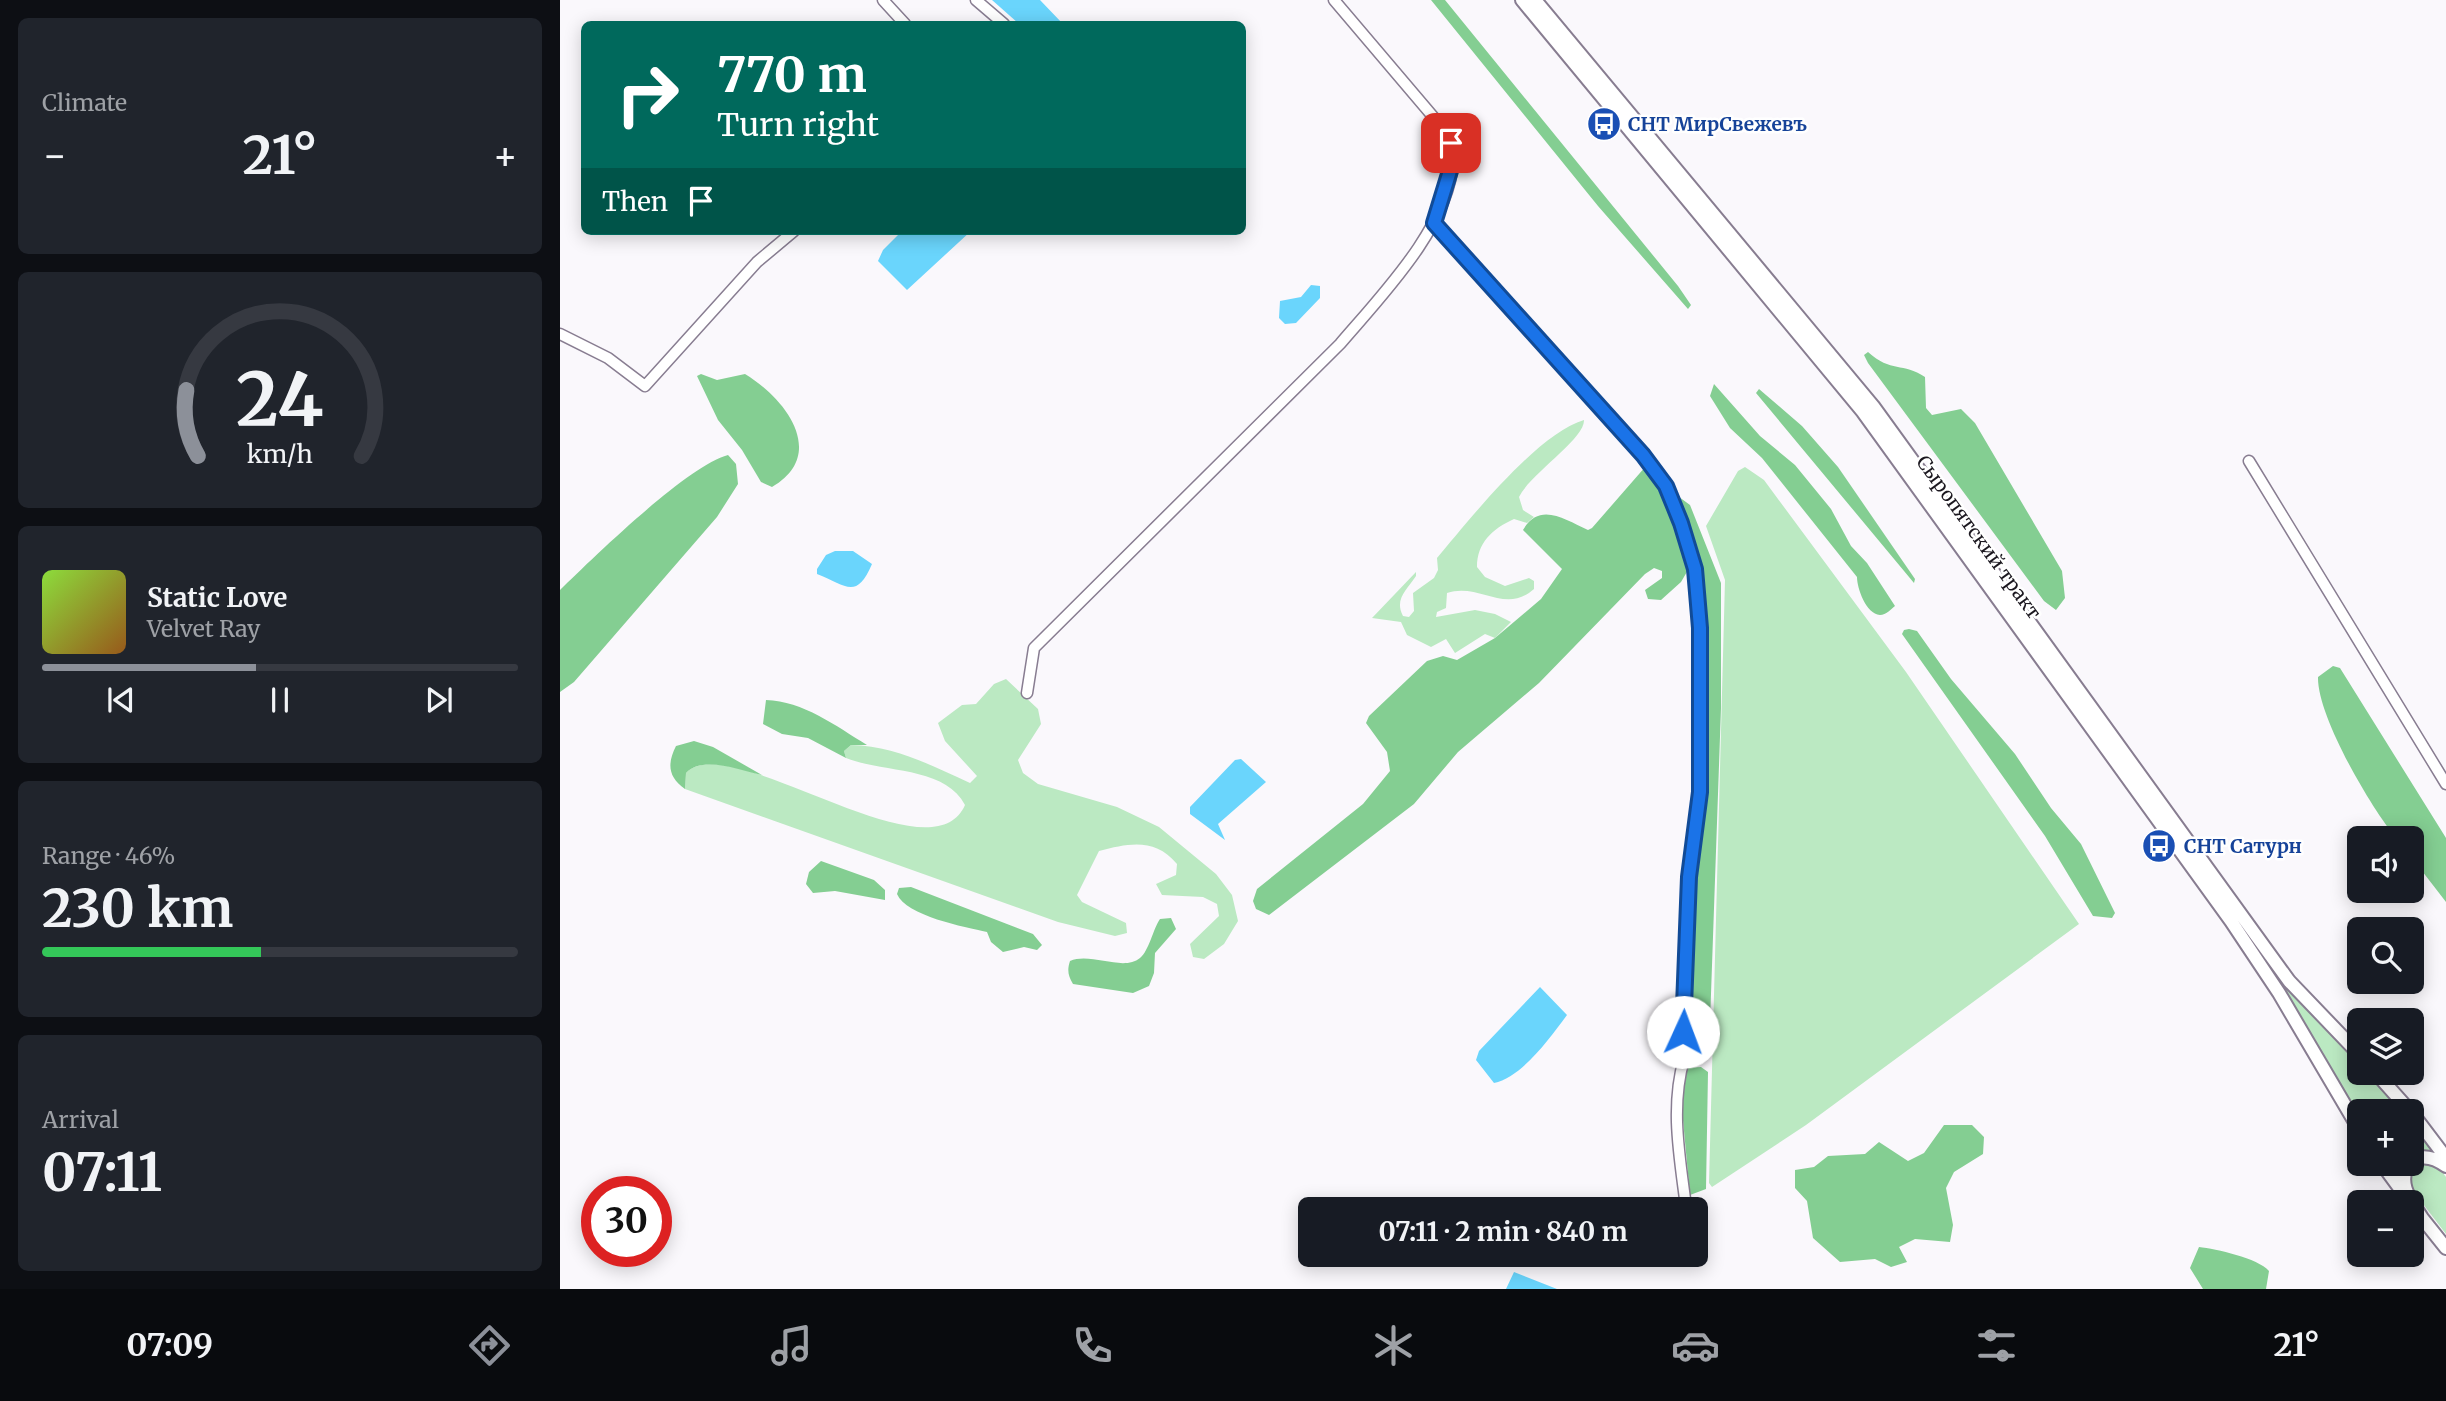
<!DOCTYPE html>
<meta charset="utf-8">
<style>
body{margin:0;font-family:Merriweather,serif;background:#20242c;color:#f1f3f6;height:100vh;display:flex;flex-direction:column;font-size:26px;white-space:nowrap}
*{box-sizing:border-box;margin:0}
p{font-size:23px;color:#9ea1a6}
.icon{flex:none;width:38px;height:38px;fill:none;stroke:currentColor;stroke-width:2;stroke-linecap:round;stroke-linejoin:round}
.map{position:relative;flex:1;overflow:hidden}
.drawer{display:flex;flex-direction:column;gap:18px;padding:18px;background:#0d0f14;width:560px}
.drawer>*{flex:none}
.hud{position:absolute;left:21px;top:21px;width:665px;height:214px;border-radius:10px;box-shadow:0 4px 18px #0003;background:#00695c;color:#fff;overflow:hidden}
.controls{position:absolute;left:1787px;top:826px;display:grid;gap:14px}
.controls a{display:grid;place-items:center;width:77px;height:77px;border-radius:10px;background:#171b24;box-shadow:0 4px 18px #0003;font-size:35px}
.speed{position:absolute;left:21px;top:1176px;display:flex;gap:14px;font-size:35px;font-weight:700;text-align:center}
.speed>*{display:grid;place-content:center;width:91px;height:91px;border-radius:50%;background:#171b24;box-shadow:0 4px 18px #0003;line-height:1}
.speed .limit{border:10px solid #d22;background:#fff;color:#111}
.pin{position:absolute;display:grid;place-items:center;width:60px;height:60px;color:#fff;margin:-30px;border-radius:14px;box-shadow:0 4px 10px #0006}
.me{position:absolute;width:77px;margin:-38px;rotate:2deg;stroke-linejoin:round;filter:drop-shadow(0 0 5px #0008)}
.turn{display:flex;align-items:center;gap:24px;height:147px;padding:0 21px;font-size:32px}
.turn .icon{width:91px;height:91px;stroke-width:2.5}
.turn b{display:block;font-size:49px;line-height:60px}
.then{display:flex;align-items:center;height:66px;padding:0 21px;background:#0003;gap:14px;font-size:26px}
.big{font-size:52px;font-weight:700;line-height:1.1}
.drawer .card{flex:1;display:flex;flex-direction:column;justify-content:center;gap:10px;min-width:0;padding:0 24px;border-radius:10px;background:#20242c}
.drawer .dial{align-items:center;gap:0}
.dial svg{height:182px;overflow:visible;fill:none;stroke:#363941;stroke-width:7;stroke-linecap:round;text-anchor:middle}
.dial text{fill:#f1f3f6;stroke:none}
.song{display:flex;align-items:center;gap:21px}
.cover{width:84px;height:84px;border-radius:10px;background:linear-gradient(135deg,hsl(90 70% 55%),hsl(30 70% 35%))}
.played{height:7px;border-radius:4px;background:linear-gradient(90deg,#8c9099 45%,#363941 45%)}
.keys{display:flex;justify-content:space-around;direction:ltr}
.heat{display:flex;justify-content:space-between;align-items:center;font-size:38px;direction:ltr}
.charge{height:10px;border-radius:5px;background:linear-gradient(90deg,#34c759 46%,#363941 0)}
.trip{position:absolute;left:738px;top:1197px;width:410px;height:70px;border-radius:10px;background:#171b24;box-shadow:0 4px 18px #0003;font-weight:700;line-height:70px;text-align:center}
.tabs{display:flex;height:112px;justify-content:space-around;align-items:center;background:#090b0e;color:#9ea1a6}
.tabs .icon{width:49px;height:49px}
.tabs .on{color:#8c9099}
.tabs b{font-size:32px;color:#f1f3f6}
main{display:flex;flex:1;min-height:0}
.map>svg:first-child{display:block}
.green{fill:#bbe9c2}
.forest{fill:#84ce92}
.water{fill:#6ad5fc}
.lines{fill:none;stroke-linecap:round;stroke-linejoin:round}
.minor-casing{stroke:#887d91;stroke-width:13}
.major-casing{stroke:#887d91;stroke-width:16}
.minor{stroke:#fff;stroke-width:10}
.major{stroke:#fff;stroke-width:12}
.route-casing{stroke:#114b97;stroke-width:18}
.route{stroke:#1a73e8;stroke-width:12}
.labels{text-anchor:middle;stroke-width:5;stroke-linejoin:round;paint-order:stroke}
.transit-label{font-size:19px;font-weight:bold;fill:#164399;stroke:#fff;text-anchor:start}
.street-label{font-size:19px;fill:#1b171f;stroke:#fff}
</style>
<main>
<section class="drawer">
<div class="card"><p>Climate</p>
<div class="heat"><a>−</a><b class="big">21°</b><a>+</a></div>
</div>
<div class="card dial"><svg viewBox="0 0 100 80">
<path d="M14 69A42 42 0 1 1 86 69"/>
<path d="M14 69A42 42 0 0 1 9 40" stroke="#8c9099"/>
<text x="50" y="56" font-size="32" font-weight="700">24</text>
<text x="50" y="72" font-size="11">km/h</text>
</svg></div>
<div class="card">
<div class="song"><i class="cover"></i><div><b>Static Love</b><p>Velvet Ray</p></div></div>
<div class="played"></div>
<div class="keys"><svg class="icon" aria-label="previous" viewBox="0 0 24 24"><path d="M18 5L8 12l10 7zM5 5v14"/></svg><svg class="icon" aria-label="pause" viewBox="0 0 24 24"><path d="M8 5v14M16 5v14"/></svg><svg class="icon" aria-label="next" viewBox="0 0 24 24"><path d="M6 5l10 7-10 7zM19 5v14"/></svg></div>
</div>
<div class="card"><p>Range · 46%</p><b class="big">230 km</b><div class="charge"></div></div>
<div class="card"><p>Arrival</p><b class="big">07:11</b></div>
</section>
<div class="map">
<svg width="1886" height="1289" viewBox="0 0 1886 1289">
<rect width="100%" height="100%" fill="#faf8fc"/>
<path class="green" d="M 1024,420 C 1025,439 970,474 959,497 L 963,510 L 974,517 L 967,523 L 954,519 C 932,529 917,543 917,567 L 925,577 L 945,586 L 969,578 L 974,581 L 974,589 C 945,615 919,582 887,593 L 886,608 L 877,612 L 876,617 L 915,610 L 935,614 L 951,622 L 935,638 L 925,634 L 895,653 L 886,639 L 871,647 L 847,635 L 841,622 L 812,618 L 856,572 L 856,576 C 847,590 834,599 843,616 L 849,617 L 854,611 L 853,593 L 874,578 L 878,570 L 877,558 C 909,520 978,433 1024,420 Z
M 1185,467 L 1204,480 L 1346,672 L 1519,924 L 1246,1125 L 1152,1187 L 1149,1183 L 1165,580 L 1146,526 L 1178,471 Z
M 446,679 L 478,709 L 481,724 L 458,760 L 463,773 L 478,784 L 557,807 L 599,827 L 656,874 L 672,895 L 678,921 L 664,944 L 644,959 L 633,957 L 630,944 L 659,916 L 657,904 L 643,897 L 602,895 L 596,884 L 616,875 L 617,864 C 595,838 570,843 539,851 L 517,895 L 522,902 L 566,923 L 567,933 L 555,936 L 498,922 L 125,789 L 126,773 C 169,727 371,883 405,805 C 385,766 323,773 286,758 L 284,751 L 291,745 C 334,746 371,765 410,783 L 417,776 L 385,741 L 378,723 L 402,705 L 416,704 L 434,684 Z
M 1695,942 L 1727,985 L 1799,1062 L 1799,1073 L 1808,1073 L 1841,1111 L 1799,1111 L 1799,1119 Z
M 1852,1123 L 1874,1154 L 1852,1155 Z
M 1856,1161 L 1877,1165 L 1886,1177 L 1886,1234 L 1847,1183 L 1850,1167 Z"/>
<path class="forest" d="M 871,0 L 885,0 L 1118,286 L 1131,305 L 1128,309 L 1038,206 Z
M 1308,352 C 1331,373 1343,362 1365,377 L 1366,408 L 1372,415 L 1401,409 L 1415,423 L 1502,571 L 1505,598 L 1496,610 L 1484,601 L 1308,363 L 1304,355 Z
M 141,374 L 157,380 L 185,374 C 226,399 268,454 212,487 L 201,482 L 182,450 L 158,420 L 137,376 Z
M 1154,384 L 1200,436 L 1235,465 L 1271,509 L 1291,546 L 1307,563 L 1335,606 C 1331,609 1326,615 1320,615 C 1306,614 1297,588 1297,577 L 1202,458 L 1170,428 L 1150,396 Z
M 1199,389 L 1242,426 L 1278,467 L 1355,579 L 1354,583 L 1196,393 Z
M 168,455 L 176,464 L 178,484 L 157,517 L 14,682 L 0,692 L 0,590 C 34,557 127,466 168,455 Z
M 1086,466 C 1109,489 1124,533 1131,565 L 1121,582 L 1101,600 L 1088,599 L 1085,590 L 1102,578 L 1102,571 L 1094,568 L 1085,574 L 979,683 L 898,752 L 854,804 L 709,915 L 696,909 L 693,901 L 697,889 L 803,804 L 830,771 L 827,752 L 806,723 L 809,716 L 867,661 L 883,656 L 897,660 L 935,638 L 981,599 L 1002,569 L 963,530 C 980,501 1005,520 1028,530 L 1032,528 Z
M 1115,494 L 1130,505 L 1161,583 L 1161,708 L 1150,1023 L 1146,1027 L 1139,1021 L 1128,1022 L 1132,877 L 1145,747 L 1147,666 L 1137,558 L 1114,499 Z
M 1349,629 L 1357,631 L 1391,679 L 1455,754 L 1491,808 L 1521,844 L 1555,913 L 1552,918 L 1533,916 L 1485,836 L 1342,634 L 1344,630 Z
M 1773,666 L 1780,668 L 1886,838 L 1886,902 L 1852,858 L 1852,838 L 1836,838 C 1810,806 1757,716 1758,677 Z
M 206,700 C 243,701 276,726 307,745 L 291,745 L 284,751 L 286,758 L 248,738 L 222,734 L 203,724 Z
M 134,741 L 153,747 L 202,775 C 181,771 143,755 126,773 L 125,789 C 108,777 107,764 116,746 Z
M 261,861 L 314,880 L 325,890 L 325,900 L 275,891 L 253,893 L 246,884 L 249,872 Z
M 351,887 L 473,934 L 482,945 L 477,950 L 464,947 L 443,952 L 431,942 L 427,932 C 405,927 346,916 337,894 L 339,888 Z
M 611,918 L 616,929 L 595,953 L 594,973 L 589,986 L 573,993 L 513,984 C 508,976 507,970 510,961 C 531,952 563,972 580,958 C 589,951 593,929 600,919 Z
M 1141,1067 L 1148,1072 L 1146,1189 L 1130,1195 L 1120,1088 L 1125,1068 Z
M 1384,1125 L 1412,1125 L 1424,1137 L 1423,1154 L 1394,1172 L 1386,1188 L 1393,1225 L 1390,1242 L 1355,1239 L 1339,1247 L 1347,1262 L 1331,1267 L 1315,1259 L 1280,1262 L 1253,1238 L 1247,1201 L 1235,1188 L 1235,1170 L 1254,1167 L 1268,1156 L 1305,1154 L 1319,1142 L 1348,1161 L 1364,1153 Z
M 1639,1247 C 1656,1249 1698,1258 1709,1271 L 1706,1289 L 1643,1289 L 1630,1268 Z"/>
<path class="water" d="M 432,0 L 480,0 L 503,24 L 459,24 Z
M 342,231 L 411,231 L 347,290 L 318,261 L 323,250 Z
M 751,285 L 760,286 L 760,298 L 736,323 L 725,324 L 719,318 L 720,301 L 741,297 Z
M 275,551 L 293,551 L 312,564 C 296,601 286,585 257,574 L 257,569 L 266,555 Z
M 681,759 L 706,782 L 658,824 L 665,840 L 630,814 L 630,807 L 675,760 Z
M 980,987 L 1007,1015 C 990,1038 962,1077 934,1083 L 916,1060 L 919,1051 Z
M 954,1272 L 997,1289 L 946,1289 Z"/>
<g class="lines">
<g class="minor-casing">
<path id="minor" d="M 323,0 L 345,24
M 416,0 L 444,24
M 874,223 L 1083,455 L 1106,486 L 1121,523 L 1135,569 L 1141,628 L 1140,792 L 1129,877 L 1124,1059 C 1110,1108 1120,1158 1126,1207
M 0,334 L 48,358 L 85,386 L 197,262 L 234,231
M 1689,461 L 1886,784
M 467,693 L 474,648 L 780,344 C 821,296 889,227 893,161 C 894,148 887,137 881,126 L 774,0"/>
</g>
<g class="major-casing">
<path id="major" d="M 962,0 L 1303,412 L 1671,921 L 1719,993 L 1799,1129
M 975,0 L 1313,406 L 1729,981 L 1799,1054
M 1816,1073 L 1850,1111
M 1852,1113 L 1886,1158
M 1852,1161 C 1863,1154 1875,1158 1886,1166
M 1822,1164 L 1844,1194
M 1849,1164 C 1836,1183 1852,1202 1862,1218
M 1858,1213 L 1886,1248"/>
</g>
<use href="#minor" class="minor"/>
<use href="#major" class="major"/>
</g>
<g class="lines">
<g class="route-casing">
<path id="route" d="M 891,143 L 893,161 L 874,223 L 1083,455 L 1106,486 L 1121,523 L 1135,569 L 1140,628 L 1140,792 L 1129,877 L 1123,1032"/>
</g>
<use href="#route" class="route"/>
</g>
<defs>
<g id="bus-disc" transform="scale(1.75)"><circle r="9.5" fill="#1a4fb4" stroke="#fff"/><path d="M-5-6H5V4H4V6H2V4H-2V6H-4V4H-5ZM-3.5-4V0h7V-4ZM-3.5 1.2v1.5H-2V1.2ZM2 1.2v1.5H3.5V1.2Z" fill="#fff"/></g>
</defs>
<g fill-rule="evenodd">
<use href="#bus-disc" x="1044" y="124"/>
<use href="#bus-disc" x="1599" y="846"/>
</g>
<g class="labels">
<g class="transit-label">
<text x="1068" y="131">СНТ МирСвежевъ</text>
<text x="1624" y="853">СНТ Сатурн</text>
</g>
<g class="street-label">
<text transform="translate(1419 537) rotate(54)" y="7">Сыропятский тракт</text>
</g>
</g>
</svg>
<div class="controls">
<a><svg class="icon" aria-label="sound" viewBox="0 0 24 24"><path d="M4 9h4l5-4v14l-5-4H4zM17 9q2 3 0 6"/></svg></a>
<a><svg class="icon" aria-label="search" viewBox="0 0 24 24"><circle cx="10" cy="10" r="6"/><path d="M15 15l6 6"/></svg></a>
<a><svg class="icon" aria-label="layers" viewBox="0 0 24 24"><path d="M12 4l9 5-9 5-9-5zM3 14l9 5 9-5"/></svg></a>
<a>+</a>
<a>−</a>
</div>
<div class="speed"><div class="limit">30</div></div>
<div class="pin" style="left:891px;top:143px;background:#d93025"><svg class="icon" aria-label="arrive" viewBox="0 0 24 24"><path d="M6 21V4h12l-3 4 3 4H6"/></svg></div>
<svg class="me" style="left:1123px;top:1032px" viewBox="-20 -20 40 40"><circle r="19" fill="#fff"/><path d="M0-13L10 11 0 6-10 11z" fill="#1a73e8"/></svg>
<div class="trip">07:11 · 2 min · 840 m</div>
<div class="hud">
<div class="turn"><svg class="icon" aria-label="right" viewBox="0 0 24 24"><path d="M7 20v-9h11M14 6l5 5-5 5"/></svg><div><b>770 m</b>Turn right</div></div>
<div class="then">Then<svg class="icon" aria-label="arrive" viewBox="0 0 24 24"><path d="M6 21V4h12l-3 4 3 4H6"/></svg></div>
</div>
</div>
</main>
<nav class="tabs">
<b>07:09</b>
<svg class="icon on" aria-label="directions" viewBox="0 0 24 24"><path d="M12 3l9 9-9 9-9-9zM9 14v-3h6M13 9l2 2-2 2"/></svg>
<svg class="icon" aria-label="music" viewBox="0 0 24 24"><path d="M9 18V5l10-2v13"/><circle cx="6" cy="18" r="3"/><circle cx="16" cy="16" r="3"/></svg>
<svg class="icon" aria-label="phone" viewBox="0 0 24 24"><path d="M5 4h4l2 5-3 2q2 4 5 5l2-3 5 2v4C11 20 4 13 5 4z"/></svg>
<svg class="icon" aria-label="climate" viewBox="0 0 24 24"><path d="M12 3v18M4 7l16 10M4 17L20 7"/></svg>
<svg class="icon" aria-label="car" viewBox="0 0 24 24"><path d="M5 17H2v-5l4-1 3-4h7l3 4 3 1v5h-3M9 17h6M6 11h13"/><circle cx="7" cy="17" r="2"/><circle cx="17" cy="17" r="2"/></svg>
<svg class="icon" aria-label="filters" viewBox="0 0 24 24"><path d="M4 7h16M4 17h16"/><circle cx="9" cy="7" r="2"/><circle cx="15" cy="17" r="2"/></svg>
<b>21°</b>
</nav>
